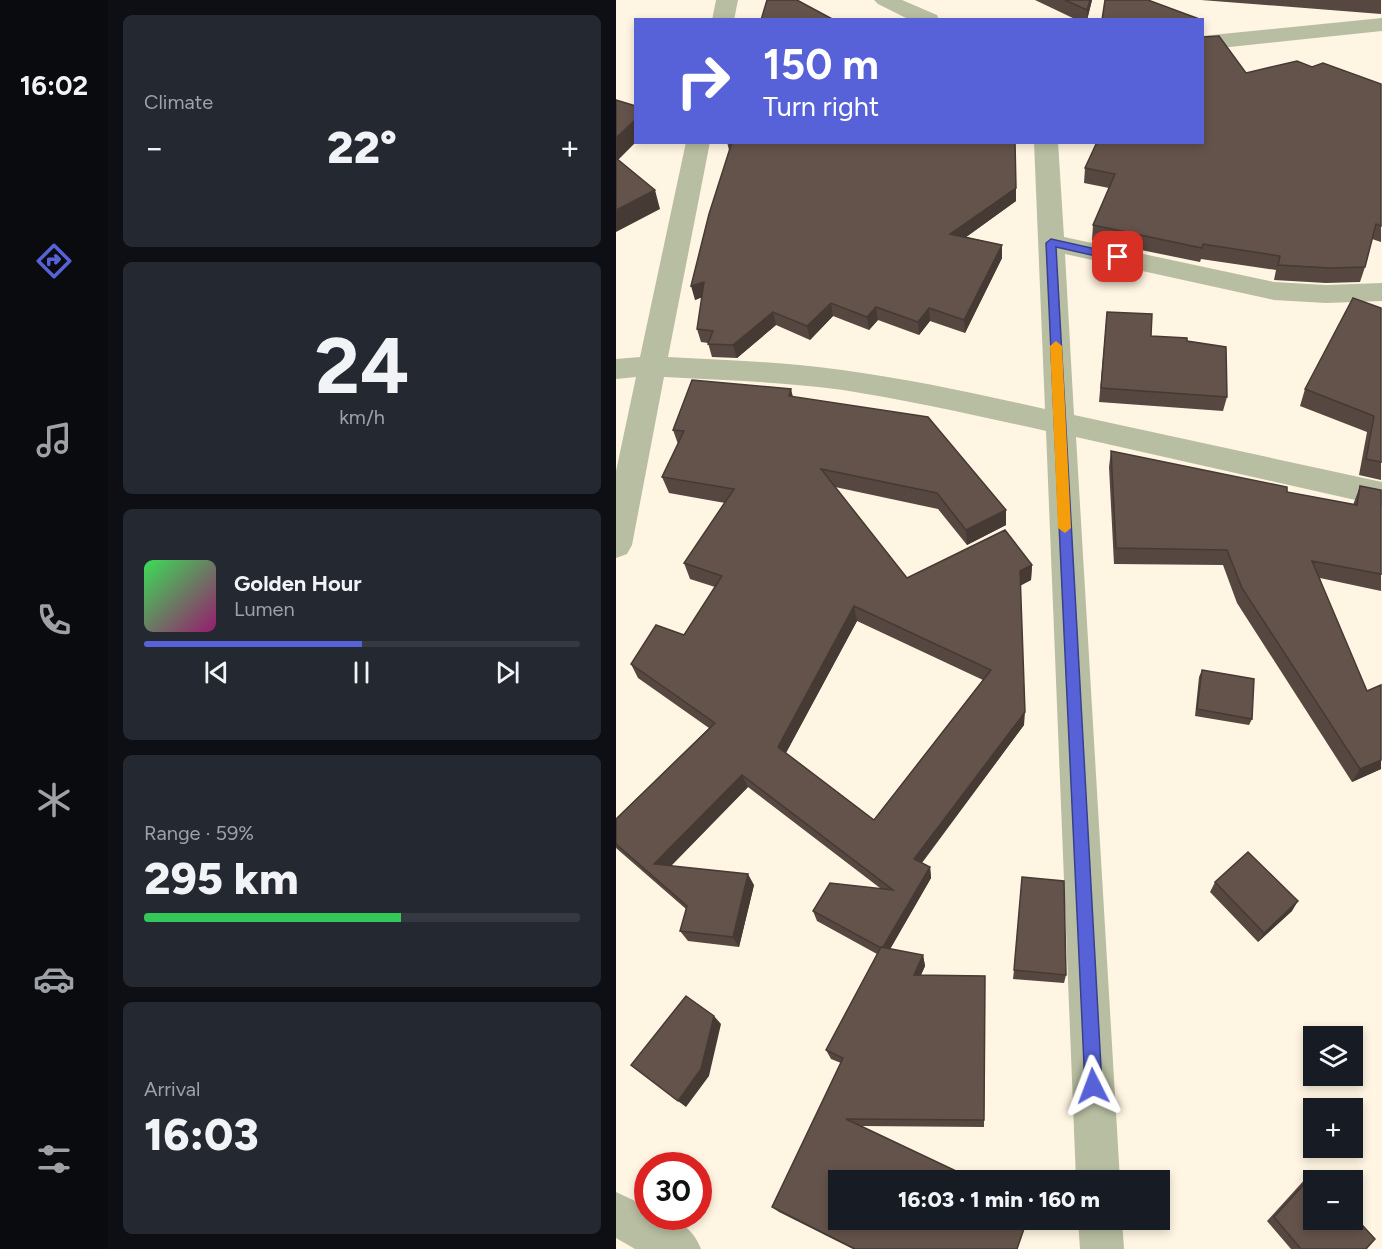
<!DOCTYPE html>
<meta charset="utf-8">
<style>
body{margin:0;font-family:Figtree,sans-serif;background:#242831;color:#f1f3f6;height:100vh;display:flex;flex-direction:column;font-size:22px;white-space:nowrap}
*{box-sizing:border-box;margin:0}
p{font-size:20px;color:#9ea1a6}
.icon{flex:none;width:33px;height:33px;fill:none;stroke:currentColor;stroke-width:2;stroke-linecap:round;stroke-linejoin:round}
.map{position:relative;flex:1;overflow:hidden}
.drawer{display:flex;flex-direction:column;gap:15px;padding:15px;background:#0d0f14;width:508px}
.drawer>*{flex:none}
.top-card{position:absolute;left:18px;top:18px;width:570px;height:126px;border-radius:0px;box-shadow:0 3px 9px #0003;background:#5762d9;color:#fff;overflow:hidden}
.fabs{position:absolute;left:687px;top:1026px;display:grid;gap:12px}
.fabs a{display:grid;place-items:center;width:60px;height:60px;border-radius:0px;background:#171b24;box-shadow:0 3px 9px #0003;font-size:30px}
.speed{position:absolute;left:18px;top:1152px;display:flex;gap:12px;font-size:30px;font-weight:700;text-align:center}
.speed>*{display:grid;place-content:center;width:78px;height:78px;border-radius:50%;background:#171b24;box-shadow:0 3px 9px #0003;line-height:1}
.speed .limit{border:9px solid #d22;background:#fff;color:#111}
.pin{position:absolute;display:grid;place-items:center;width:51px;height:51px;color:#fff;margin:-26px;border-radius:12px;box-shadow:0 3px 9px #0006}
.me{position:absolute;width:66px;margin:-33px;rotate:357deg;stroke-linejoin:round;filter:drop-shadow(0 0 4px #0008)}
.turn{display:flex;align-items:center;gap:21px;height:126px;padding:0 30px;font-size:27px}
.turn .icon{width:78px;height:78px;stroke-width:2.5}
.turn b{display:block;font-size:42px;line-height:51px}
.big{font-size:45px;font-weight:800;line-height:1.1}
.drawer .widget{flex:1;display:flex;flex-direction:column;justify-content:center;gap:9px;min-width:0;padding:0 21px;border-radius:9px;background:#242831}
.drawer .dial{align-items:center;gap:0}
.dial b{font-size:78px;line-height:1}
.song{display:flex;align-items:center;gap:18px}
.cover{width:72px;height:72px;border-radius:9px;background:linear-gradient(135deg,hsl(130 70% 55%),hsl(320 70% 35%))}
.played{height:6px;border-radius:3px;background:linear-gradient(90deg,#5762d9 50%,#363941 50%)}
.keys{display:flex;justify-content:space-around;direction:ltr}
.heat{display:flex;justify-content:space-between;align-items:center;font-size:33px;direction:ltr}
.charge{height:9px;border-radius:4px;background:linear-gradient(90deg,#34c759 59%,#363941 0)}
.trip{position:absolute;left:212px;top:1170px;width:342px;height:60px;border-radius:0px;background:#171b24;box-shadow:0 3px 9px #0003;font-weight:800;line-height:60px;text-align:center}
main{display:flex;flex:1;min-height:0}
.tabs{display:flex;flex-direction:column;width:108px;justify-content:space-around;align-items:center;background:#090b0e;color:#9ea1a6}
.tabs .icon{width:42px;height:42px}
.tabs .active{color:#5762d9}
.tabs b{font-size:27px;color:#f1f3f6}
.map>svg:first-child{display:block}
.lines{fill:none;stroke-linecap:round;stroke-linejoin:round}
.minor{fill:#b8bea1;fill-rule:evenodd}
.wall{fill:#564740;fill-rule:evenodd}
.shaded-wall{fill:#463a34}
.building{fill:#64534a;stroke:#463a34;stroke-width:1.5;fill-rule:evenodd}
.route{fill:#5762d9;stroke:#39408d;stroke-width:1.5}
.slow{fill:#f59e0b}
</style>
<main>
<nav class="tabs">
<b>16:02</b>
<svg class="icon active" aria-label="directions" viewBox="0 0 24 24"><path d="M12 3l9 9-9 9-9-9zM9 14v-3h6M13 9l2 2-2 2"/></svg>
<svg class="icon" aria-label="music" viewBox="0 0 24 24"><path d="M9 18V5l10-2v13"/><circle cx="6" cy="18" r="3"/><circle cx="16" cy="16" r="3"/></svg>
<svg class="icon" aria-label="phone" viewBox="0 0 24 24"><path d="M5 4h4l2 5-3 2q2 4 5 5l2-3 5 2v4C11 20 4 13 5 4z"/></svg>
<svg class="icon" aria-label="climate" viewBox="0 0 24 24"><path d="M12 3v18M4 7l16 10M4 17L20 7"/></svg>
<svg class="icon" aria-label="car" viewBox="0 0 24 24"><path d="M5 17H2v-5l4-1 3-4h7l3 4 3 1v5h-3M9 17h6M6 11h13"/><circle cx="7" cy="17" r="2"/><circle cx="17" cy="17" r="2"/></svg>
<svg class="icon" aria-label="filters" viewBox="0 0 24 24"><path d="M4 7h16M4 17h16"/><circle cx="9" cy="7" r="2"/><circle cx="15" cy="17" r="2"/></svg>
</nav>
<section class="drawer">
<div class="widget"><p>Climate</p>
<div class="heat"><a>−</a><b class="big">22°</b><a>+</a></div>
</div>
<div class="widget dial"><b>24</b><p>km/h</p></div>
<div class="widget">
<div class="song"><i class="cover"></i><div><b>Golden Hour</b><p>Lumen</p></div></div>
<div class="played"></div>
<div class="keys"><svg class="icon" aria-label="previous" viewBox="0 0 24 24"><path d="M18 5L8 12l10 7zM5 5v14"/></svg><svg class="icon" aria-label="pause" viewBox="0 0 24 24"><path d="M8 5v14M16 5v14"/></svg><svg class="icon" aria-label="next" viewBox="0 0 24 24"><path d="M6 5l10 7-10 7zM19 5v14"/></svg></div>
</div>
<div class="widget"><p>Range · 59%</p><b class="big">295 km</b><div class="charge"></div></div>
<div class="widget"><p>Arrival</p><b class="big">16:03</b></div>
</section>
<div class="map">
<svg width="766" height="1249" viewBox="0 0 766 1249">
<rect width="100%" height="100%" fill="#fff5e2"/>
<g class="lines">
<path class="minor" d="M 100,0 L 122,0 L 118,20 L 96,20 Z
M 258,0 L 286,0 L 321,15 L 323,20 L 294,20 L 262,4 Z
M 766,18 L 766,31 L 586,50 L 586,36 Z
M 70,142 L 94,142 L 52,357 C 110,360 169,362 226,370 C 294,379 362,394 429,409 L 418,142 L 442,142 L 448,237 L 658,282 L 710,285 L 766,283 L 766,301 L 710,303 L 658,300 L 449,254 L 458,415 L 766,482 L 766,506 L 460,437 L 504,1180 L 460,1180 L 430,431 C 363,416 295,401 227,390 C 168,382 108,380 48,377 L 16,545 L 11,554 L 0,558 L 0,471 L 20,377 L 0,379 L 0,359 L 24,357 Z
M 0,1192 L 32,1207 L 32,1216 C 57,1216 76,1225 85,1249 L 19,1249 L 0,1238 Z
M 462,1220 L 506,1220 L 508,1249 L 464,1249 Z"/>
</g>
<path class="wall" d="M 419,0 L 476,0 L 471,20 L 461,20 Z
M 585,0 L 765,0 L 765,14 Z
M 587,37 L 630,73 L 696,67 L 765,84 L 765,242 L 756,239 L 749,267 L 744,282 L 710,283 L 658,280 L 660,270 L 585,259 L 584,262 L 476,240 L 477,225 L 493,188 L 468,183 L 469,168 Z
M 111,142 L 399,142 L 400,201 L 350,237 L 386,245 L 386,258 L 349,333 L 314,321 L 303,335 L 262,320 L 253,330 L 217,316 L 194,340 L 160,325 L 121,358 L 96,357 L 92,343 L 85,342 L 81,329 L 86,297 L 79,300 L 114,150 L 113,150 Z
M 765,308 L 765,480 L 743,475 L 751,432 L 684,406 L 689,389 Z
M 491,312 L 535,336 L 571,341 L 611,397 L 607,411 L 483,402 Z
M 177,397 L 390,510 L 390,525 L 351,545 L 322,509 L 219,487 L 291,578 L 416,565 L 415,580 L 404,585 L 408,725 L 306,863 L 314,867 L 315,878 L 274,949 L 307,955 L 309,966 L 305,975 L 369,976 L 368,1127 L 245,1126 L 401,1249 L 237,1249 L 163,1212 L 156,1207 L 225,1063 L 215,1059 L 210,1050 L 261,954 L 201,921 L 197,911 L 264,888 L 132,787 L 55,866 L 138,885 L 123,947 L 72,941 L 64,931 L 70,909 L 0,848 L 0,819 L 93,728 L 22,678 L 15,664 L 68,635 L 99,587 L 74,579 L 68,563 L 109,503 L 53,493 L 46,477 L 62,444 L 57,430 ZM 241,621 L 367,680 L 258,820 L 170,753 Z
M 495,451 L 671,492 L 737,505 L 744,486 L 765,490 L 765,591 L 704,578 L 765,769 L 736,782 L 621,603 L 607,565 L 498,564 L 493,467 Z
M 586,670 L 636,719 L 633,725 L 579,716 L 583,677 Z
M 599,882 L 676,911 L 642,942 L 594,892 Z
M 398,970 L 450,975 L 448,983 L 397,979 Z
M 699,1172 L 750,1249 L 675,1249 L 651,1221 L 691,1177 Z"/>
<path class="shaded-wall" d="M 474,0 L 476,0 L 471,20 L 471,10 Z
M 20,119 L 20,142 L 0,162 L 0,138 Z
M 400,188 L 400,201 L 335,248 L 334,234 Z
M 39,190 L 44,209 L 0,232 L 0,210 Z
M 386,245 L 386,258 L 349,333 L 348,320 Z
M 88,282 L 92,295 L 79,300 L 75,286 Z
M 215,303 L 217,316 L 194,340 L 191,326 Z
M 260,307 L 262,320 L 253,330 L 251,317 Z
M 313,308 L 314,321 L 303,335 L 302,322 Z
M 157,312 L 160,325 L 121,358 L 117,345 Z
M 175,389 L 179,405 L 173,396 Z
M 390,510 L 390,525 L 351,545 L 350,530 Z
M 416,565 L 415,580 L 404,586 L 404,571 Z
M 238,606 L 241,621 L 166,760 L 162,747 Z
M 409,712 L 408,725 L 300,870 L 298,859 Z
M 765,760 L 765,769 L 736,782 L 744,769 Z
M 126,775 L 132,787 L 46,875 L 38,864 Z
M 314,867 L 315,878 L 269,958 L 266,949 Z
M 132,874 L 138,885 L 123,947 L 117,937 Z
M 682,901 L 676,911 L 642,942 L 648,933 Z
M 307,955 L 309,966 L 300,986 L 298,975 Z
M 98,1016 L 105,1024 L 93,1076 L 70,1107 L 62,1101 Z"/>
<path class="building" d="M 151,0 L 181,0 L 218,20 L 145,20 Z
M 449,0 L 474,0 L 471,10 Z
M 489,0 L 532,0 L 586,20 L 486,20 Z
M 586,20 L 587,37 L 603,36 L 630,73 L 681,61 L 696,67 L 707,63 L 765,84 L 765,226 L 760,224 L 749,267 L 714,268 L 662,265 L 664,256 L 587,244 L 586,248 L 477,225 L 499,174 L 469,168 L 481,142 L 586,142 Z
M 0,100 L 20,106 L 20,119 L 0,138 Z
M 116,142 L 399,142 L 400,188 L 334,234 L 386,245 L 348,320 L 313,308 L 302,322 L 260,307 L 251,317 L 215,303 L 191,326 L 157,312 L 117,345 L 92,344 L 97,331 L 81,329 L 88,282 L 75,286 L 93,214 Z
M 0,158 L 39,190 L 0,210 Z
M 737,298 L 765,308 L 765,462 L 750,459 L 758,416 L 689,389 Z
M 491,312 L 536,314 L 535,336 L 571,338 L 571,341 L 610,347 L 611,397 L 485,388 Z
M 76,380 L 175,389 L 173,396 L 312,417 L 390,510 L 350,530 L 321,493 L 205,469 L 291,578 L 389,530 L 416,565 L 404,571 L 409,712 L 298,859 L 314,867 L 267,947 L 265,947 L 265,948 L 197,911 L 214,883 L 277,890 L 126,775 L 38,864 L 132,874 L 117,937 L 64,931 L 71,906 L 0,844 L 0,819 L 99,723 L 15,664 L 40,625 L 68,635 L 106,576 L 68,563 L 118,489 L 46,477 L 68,431 L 57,430 ZM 238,606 L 375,670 L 258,820 L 162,747 Z
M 495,451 L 671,487 L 671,492 L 741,505 L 744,486 L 765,490 L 765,574 L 696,561 L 751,691 L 765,685 L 765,760 L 744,769 L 626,588 L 611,550 L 500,548 Z
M 586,670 L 638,679 L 636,719 L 581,709 Z
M 632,852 L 682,901 L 648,933 L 599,882 Z
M 406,877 L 448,881 L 450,975 L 398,970 Z
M 265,947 L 307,955 L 298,975 L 369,976 L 368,1120 L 230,1119 L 359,1180 L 222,1180 L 222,1220 L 411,1220 L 401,1249 L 239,1249 L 156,1207 L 227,1058 L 210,1050 Z
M 70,996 L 98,1016 L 85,1069 L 62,1101 L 15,1065 Z
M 699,1172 L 707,1180 L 698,1180 L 698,1220 L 736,1220 L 736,1214 L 759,1239 L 750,1249 L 685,1249 L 658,1217 Z"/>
<path class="route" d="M 435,239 L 502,254 L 507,257 L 502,261 L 440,247 L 486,1086 L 483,1092 L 477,1094 L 471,1092 L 469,1086 L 430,243 Z"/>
<path class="slow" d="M 440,341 L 446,346 L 455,528 L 449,533 L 442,528 L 434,346 Z"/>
</svg>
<div class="fabs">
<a><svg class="icon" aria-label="layers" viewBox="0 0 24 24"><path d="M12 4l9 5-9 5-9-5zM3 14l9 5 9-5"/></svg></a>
<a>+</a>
<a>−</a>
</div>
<div class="speed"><div class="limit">30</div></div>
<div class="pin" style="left:502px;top:257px;background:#d93025"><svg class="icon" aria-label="arrive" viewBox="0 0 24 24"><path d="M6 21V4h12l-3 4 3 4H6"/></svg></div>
<svg class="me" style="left:477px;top:1086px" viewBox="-20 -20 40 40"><path d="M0-17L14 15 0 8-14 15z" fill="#5762d9" stroke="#fff" stroke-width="4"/></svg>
<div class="trip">16:03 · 1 min · 160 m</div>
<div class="top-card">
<div class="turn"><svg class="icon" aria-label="right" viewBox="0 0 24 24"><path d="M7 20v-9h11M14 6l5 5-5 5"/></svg><div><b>150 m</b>Turn right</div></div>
</div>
</div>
</main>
